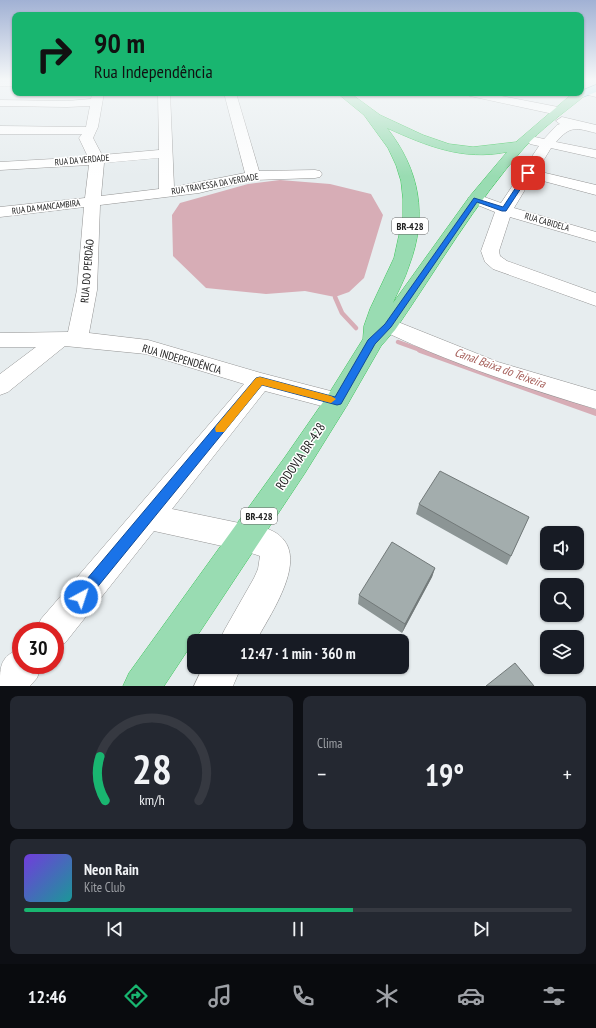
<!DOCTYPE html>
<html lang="pt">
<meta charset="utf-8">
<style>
body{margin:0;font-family:"PT Sans Narrow",sans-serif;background:#242831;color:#f1f3f6;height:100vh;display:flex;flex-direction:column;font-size:15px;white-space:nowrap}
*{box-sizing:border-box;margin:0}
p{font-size:13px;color:#9ea1a6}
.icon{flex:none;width:22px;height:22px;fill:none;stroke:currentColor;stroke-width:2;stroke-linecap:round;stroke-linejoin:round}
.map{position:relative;height:686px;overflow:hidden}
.drawer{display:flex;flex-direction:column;gap:10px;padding:10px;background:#0d0f14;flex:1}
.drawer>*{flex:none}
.top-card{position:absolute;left:12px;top:12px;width:572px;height:84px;border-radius:8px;box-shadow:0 1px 3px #0004;background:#19b670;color:#111;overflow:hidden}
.fabs{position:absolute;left:540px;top:526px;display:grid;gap:8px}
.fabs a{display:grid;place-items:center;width:44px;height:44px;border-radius:8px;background:#171b24;box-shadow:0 1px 3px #0004;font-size:20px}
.speed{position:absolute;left:12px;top:622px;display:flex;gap:8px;font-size:20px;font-weight:700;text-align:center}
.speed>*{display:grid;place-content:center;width:52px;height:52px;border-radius:50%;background:#171b24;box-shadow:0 1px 3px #0004;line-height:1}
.speed .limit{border:6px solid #d22;background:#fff;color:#111}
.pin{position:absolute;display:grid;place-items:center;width:34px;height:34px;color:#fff;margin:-17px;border-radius:8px;box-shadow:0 2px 6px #0006}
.me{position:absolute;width:44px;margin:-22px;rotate:40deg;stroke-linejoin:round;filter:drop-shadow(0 0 3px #0008)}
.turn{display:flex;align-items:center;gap:14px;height:84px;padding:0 16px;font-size:18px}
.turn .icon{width:52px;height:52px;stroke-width:2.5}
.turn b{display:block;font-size:28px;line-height:34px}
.big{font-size:30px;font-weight:800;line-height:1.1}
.drawer .tile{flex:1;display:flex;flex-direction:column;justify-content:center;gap:6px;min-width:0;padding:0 14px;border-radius:8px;background:#242831}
.drawer .dial{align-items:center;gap:0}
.dial svg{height:104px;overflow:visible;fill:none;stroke:#363941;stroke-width:7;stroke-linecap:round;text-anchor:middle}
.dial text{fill:#f1f3f6;stroke:none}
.song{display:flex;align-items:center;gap:12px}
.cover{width:48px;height:48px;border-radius:6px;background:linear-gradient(135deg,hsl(260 70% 55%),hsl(180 70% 35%))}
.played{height:4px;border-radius:2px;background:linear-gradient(90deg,#19b670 60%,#363941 60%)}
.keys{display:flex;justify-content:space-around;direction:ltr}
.heat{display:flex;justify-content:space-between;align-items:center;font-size:22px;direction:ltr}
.drawer .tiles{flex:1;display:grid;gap:10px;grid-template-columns:1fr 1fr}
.tile:last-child{grid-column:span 2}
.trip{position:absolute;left:187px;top:634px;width:222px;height:40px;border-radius:8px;background:#171b24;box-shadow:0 1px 3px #0004;font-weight:800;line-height:40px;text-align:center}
.menu{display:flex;height:64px;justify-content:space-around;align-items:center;background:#090b0e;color:#9ea1a6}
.menu .icon{width:28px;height:28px}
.menu .on{color:#19b670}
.menu b{font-size:18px;color:#f1f3f6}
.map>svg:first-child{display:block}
.water{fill:#d7adb6}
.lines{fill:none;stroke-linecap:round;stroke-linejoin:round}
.stream-far1{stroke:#d7adb6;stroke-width:4.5}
.stream{stroke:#d7adb6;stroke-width:6}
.minor-casing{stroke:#949494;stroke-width:1}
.major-casing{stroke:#136e88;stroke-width:1}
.highway-casing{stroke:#3cc559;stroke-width:1}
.minor{fill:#fff;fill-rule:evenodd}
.major{fill:#aae8f1;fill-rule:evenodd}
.highway{fill:#99dcb2;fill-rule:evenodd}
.wall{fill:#8c9595}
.shaded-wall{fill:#727979}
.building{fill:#a3adad;stroke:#727979}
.route{fill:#1a73e8;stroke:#114b97}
.slow{fill:#f59e0b}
.labels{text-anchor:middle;stroke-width:3;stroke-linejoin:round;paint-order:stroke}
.far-street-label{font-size:9px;fill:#202020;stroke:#fff}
.shield{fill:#fff;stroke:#636363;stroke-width:1}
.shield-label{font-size:10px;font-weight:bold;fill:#202020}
.street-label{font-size:11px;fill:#202020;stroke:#fff}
.water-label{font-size:12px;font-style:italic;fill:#a45c57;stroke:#fff}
.near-street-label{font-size:13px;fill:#202020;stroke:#fff}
</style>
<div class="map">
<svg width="596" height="686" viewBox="0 0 596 686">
<rect width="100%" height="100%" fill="#e7edef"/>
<path class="water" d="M 280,180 L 330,184 L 371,194 L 383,215 L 364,278 L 349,292 L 335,297 L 305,291 L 266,294 L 206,288 L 173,256 L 172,215 L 180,203 L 248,184 Z"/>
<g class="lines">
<path class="stream-far1" d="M 335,297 L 342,313 L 356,328
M 398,342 L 423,351"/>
<path class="stream" d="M 420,350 L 596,413"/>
<g class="minor-casing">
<path id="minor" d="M 0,80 L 15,80 L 15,86 L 0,86 Z
M 588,89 L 596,91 L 596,97 L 584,94 L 583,92 Z
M 92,93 L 104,93 L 98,127 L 93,138 L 102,155 L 159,150 L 158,93 L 170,93 L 174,187 L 245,173 L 224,93 L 236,93 L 259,171 L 315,170 L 320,171 L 322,174 L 320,177 L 315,178 L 253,180 L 199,193 L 100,205 L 97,290 L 89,333 L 148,340 L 261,373 L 346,395 L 349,401 L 346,407 L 337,410 L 265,391 L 172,509 L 268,529 C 317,548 272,611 256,641 L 219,641 L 225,629 L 254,578 L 258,569 L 260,556 L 245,551 L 154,531 L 65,643 L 55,647 L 55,631 L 36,631 L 41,619 L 244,384 L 146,354 L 65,346 L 8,392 L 0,395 L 0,374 L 36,347 L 0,347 L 0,333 L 68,332 L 77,290 L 84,207 L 0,217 L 0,207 L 85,198 L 89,165 L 0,170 L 0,162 L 88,157 L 79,138 L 82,134 L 0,134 L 0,126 L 86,127 L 90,106 L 67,107 L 0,106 L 0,100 L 67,101 L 91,99 ZM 159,158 L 159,189 L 101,196 L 104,163 Z
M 464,93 L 486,93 L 558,107 L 564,111 L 558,115 L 470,96 Z
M 562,117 L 596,125 L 596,133 C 576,128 571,125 556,142 L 596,150 L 596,158 L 551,148 L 537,171 L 596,185 L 596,195 L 532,178 L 514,208 L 596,232 L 596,242 L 510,217 L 499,251 L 500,256 L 507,261 L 596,293 L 596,306 L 493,269 L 485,262 L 481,251 L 495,212 L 470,202 L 468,199 L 470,196 L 476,194 L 501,203 L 539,146 L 530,144 L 528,141 L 530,138 L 535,137 L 544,139 L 557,125 L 560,124 L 556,121 Z
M 388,318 L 498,362 L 596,391 L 596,409 C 522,387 450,363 381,330 L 377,325 L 381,320 Z
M 21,648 L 21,665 L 42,665 L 37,678 L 30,686 L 0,686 C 0,665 0,657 21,648 Z
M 203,667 L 241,667 L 233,686 L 194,686 Z"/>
</g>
<g class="major-casing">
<path id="major" d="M 596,85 L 596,92 L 578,99 L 572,96 L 574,94 L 581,93 L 581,91 Z"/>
</g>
<g class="highway-casing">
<path id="highway" d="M 581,90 L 585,93 L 582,98 C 562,114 541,129 524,148 C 475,203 437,269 395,330 L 381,346 L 346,407 L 305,473 L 164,686 L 123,686 L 129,673 L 285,457 L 328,395 L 363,339 L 364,326 L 370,309 L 394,258 L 403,217 L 403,199 L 401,181 L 396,165 L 388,148 L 364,115 L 337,93 L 350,93 L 380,115 L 423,135 L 449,144 L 473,147 L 516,142 L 573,93 L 581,93 ZM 387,128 C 427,146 463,161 507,152 L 470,196 L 393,303 C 398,291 405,279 409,266 C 428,216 420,170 387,128 Z"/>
</g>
<use href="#minor" class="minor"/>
<use href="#major" class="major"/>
<use href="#highway" class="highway"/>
</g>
<path class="wall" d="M 419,504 L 529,517 L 507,565 L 416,514 Z
M 435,568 L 432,577 L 402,633 L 358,604 L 359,595 Z"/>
<path class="shaded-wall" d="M 435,568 L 432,577 L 402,633 L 405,624 Z"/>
<path class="building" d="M 440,471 L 529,517 L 511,556 L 419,504 Z
M 392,542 L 435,568 L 405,624 L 359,595 Z
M 515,663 L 534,686 L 486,686 Z"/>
<linearGradient id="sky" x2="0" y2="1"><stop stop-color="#a1b1d4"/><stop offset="0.45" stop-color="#f4f7f8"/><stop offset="1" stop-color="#f4f7f8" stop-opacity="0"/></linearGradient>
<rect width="596" height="176" fill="url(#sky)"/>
<path class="route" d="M 528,172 L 531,173 L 506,211 L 502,211 L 477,202 L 391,327 L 375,344 L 341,404 L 337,405 L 262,385 L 86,601 L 81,603 L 76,601 L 74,597 L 76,592 L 256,378 L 260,377 L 335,397 L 368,340 L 385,324 L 474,198 L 503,207 L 526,172 Z"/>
<path class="slow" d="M 260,377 L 331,396 L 336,399 L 331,403 L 262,385 L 224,432 L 216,432 L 215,429 L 216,426 L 256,378 Z"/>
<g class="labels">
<g class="far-street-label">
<text transform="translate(82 160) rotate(-5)" y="3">RUA DA VERDADE</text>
<text transform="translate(215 184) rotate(-10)" y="3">RUA TRAVESSA DA VERDADE</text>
<text transform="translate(46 207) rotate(-7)" y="3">RUA DA MANCAMBIRA</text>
<text transform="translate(547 222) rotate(16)" y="3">RUA CABIDELA</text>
</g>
<g class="shield">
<rect x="392" y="218" width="36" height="16" rx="3"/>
<rect x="241" y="508" width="36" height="16" rx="3"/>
</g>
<g class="shield-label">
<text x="410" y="230">BR-428</text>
<text x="259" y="520">BR-428</text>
</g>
<g class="street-label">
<text transform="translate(87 271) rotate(-85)" y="4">RUA DO PERDÃO</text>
<text transform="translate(182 359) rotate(16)" y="4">RUA INDEPENDÊNCIA</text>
</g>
<g class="water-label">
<text transform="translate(500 368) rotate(20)" y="4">Canal Baixa do Teixeira</text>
</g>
<g class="near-street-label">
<text transform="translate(300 456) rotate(-56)" y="5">RODOVIA BR-428</text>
</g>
</g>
</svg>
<div class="fabs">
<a><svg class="icon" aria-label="sound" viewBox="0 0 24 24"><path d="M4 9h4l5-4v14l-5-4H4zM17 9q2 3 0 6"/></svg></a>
<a><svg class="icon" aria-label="search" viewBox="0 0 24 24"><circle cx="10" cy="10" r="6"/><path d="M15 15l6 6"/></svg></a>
<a><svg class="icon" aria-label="layers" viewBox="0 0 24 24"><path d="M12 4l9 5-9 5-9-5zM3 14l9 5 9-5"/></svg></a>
</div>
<div class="speed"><div class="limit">30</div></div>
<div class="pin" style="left:528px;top:173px;background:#d93025"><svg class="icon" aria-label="arrive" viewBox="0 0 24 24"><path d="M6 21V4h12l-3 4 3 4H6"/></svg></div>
<svg class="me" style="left:81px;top:597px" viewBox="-20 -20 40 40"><circle r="17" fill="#1a73e8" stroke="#fff" stroke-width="3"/><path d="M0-11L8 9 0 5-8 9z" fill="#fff"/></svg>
<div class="trip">12:47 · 1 min · 360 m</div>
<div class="top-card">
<div class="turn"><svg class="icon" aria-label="right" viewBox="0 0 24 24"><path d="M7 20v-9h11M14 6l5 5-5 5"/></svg><div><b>90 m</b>Rua Independência</div></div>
</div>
</div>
<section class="drawer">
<div class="tiles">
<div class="tile dial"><svg viewBox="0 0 100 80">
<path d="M14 69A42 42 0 1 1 86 69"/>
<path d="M14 69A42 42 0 0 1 10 35" stroke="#19b670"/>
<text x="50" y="56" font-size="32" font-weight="700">28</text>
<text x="50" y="72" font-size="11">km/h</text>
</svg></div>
<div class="tile"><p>Clima</p>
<div class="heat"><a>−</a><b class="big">19°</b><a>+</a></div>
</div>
<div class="tile">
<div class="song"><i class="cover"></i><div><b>Neon Rain</b><p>Kite Club</p></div></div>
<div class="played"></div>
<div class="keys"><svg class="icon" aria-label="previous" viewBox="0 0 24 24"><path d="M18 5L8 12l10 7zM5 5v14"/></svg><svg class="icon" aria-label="pause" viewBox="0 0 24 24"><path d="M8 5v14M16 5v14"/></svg><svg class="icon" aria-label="next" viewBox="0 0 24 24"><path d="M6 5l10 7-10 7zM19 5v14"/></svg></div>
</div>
</div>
</section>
<nav class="menu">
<b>12:46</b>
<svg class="icon on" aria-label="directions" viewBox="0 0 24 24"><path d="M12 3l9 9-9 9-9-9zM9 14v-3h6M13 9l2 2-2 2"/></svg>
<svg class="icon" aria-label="music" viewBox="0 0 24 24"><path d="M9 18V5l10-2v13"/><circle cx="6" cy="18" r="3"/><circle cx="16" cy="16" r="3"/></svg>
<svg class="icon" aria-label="phone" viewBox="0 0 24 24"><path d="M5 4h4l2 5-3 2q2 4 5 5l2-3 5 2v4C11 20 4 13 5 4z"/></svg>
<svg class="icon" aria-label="climate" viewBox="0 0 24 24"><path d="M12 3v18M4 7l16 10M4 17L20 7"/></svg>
<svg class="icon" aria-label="car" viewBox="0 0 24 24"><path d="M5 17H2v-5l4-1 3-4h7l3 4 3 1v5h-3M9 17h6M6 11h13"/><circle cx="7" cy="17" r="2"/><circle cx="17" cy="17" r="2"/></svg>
<svg class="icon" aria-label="filters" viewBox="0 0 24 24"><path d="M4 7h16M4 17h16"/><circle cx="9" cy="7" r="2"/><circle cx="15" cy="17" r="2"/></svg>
</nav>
